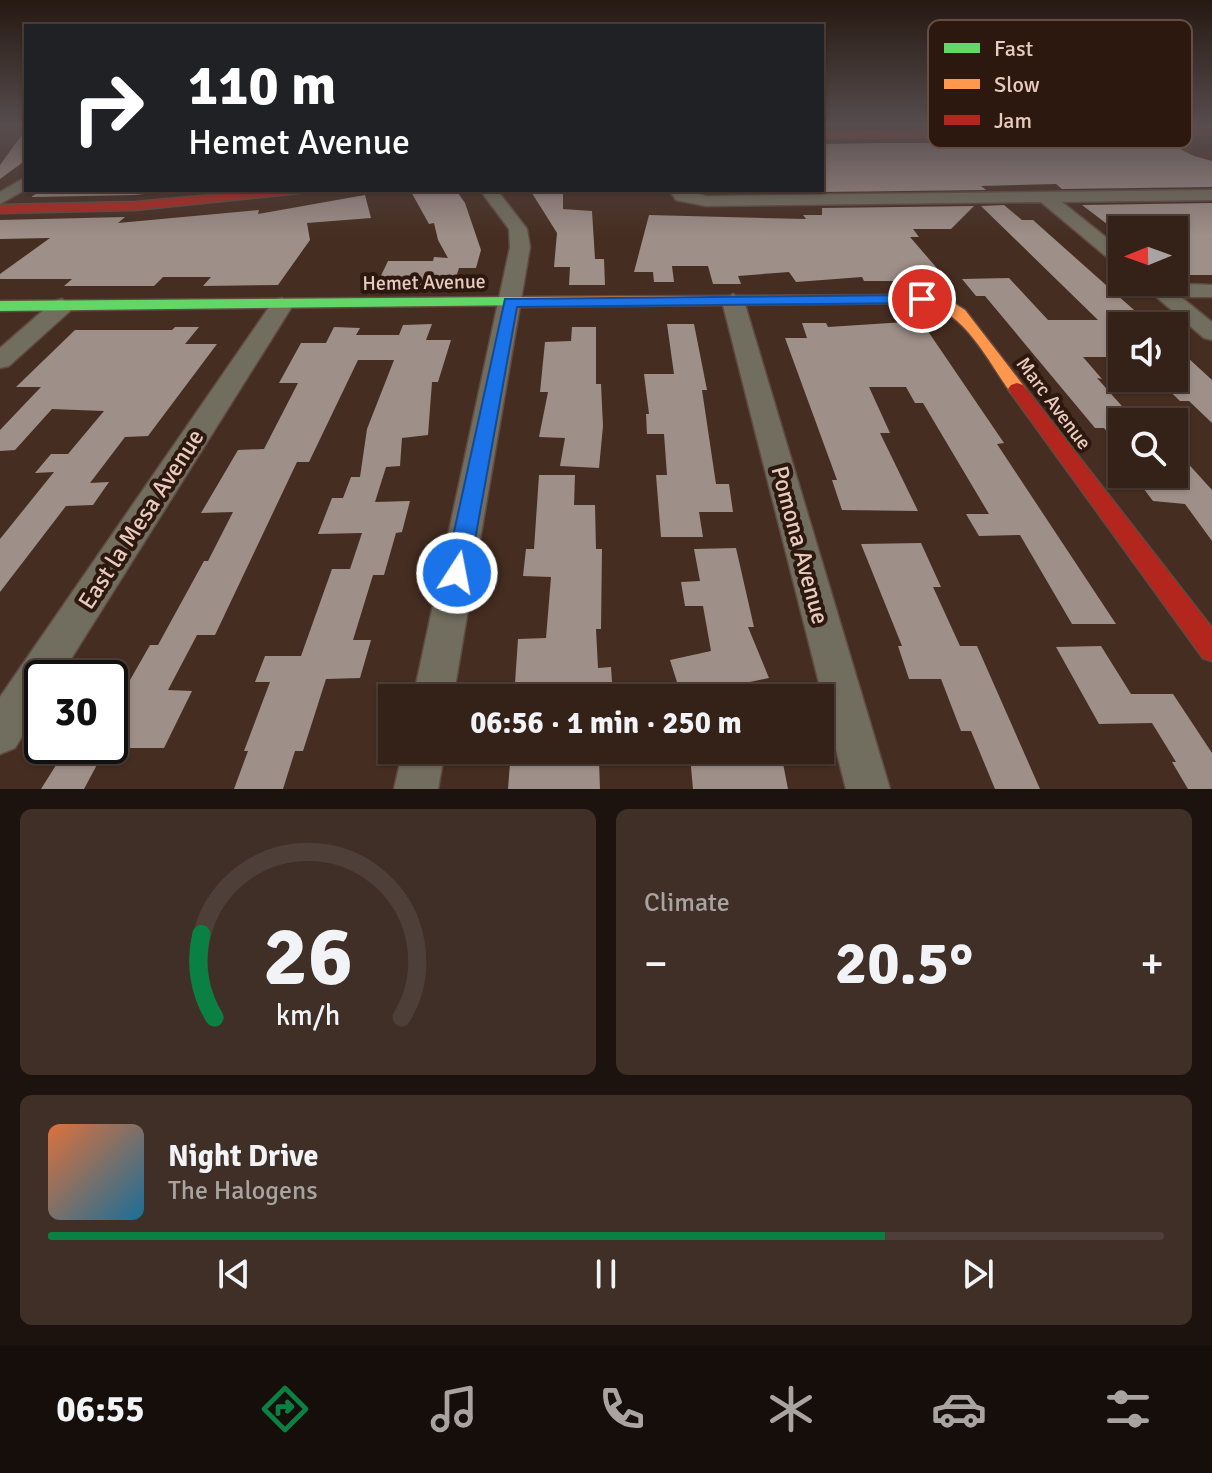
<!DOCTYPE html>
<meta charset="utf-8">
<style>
body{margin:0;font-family:Signika,sans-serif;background:#3f2f26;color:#f1f3f6;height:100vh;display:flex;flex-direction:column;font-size:30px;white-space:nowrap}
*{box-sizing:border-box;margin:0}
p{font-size:26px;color:#a9a4a2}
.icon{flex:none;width:44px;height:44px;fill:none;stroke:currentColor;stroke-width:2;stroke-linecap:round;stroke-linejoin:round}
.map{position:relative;height:789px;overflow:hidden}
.side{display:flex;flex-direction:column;gap:20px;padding:20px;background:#1d130e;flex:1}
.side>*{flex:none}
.banner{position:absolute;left:24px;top:24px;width:800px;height:168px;border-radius:0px;box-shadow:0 2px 6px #0004,0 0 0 2px #4e3f38;background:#202124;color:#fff;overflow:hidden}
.needle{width:52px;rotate:269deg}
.fabs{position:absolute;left:1108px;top:216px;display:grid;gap:16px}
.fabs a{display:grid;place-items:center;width:80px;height:80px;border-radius:0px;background:#342219;box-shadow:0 2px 6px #0004,0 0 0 2px #4e3f38;font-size:40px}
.speed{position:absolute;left:24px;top:660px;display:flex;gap:16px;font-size:40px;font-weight:700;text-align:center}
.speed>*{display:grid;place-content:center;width:104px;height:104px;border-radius:50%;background:#342219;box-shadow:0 2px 6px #0004,0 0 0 2px #4e3f38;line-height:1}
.speed .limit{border:4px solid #111;border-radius:12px;background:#fff;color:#111}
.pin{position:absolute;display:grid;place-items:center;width:68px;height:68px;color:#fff;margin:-34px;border:4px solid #fff;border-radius:50%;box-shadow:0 2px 8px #0007}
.me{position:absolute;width:88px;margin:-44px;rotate:11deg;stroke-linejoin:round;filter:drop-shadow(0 0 6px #0008)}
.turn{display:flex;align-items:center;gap:28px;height:168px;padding:0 32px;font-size:36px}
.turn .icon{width:104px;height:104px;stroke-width:2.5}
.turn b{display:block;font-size:56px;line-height:68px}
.big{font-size:60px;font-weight:700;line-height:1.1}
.side .card{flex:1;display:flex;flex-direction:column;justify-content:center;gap:12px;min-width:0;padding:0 28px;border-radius:12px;background:#3f2f26}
.side .dial{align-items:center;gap:0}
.dial svg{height:208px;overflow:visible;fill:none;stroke:#4e3f38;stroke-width:7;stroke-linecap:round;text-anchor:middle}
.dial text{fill:#f1f3f6;stroke:none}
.song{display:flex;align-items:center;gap:24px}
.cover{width:96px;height:96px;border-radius:12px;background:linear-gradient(135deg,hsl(20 70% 55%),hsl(200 70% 35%))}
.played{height:8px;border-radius:4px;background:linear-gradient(90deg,#0b8043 75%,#4e3f38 75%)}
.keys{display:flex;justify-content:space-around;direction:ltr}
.heat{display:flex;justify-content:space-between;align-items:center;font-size:44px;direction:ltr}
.side .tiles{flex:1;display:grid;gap:20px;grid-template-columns:1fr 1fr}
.card:last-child{grid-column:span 2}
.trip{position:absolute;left:378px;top:684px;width:456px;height:80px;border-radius:0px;background:#342219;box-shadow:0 2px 6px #0004,0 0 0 2px #4e3f38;font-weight:700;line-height:80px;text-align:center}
.tabs{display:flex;height:128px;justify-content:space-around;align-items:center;background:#150e0a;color:#a9a4a2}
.tabs .icon{width:56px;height:56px}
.tabs .on{color:#0b8043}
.tabs b{font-size:36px;color:#f1f3f6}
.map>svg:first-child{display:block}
.building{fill:#9f8f89}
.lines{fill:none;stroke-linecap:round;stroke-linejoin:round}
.street-casing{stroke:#604a41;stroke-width:3}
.fast-casing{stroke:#604a41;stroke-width:3}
.slow-casing{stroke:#604a41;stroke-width:3}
.jam-casing{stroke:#604a41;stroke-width:3}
.street{fill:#726e5f;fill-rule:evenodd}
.fast{fill:#63d668;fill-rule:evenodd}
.slow{fill:#ff974d;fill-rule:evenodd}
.jam{fill:#b3261e;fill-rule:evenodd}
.route{fill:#1a73e8;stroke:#114b97;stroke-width:2}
.labels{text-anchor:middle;stroke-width:8;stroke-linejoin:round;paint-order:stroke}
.street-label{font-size:20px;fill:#e8cbbe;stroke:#2d180f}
.near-street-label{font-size:24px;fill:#e8cbbe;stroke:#2d180f}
.key{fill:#2d180f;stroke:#654e44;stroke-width:2}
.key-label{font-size:22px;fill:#e8cbbe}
</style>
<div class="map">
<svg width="1212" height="789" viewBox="0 0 1212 789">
<rect width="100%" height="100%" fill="#462d21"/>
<path class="building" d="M 26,129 L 26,160 L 0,179 L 0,165 Z
M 882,143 L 1168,143 L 1194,156 L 1212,161 L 1212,187 L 1062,189 L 1056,184 L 981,186 L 986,190 L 822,192 L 822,144 Z
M 42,190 L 156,190 L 152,193 L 135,195 L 31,197 Z
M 410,190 L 456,190 L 465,203 L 481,250 L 476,268 L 459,268 L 453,286 L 376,286 L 388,261 L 433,261 L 434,257 L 448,258 L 438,240 L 434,223 L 429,224 Z
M 530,190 L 563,190 L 563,209 L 592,211 L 595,259 L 604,259 L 605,285 L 569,285 L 570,267 L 554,267 L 557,233 Z
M 365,195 L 371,218 L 307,223 L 310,240 L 278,285 L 203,286 L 211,277 L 163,277 L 154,286 L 64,286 L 72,279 L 0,279 L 0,274 L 50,238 L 0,239 L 0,220 L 125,217 L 118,223 L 259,210 L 258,214 Z
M 1212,203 L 1212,275 L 1184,275 L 1174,268 L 1174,230 L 1107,224 L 1082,205 Z
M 1004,205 L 1022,220 L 1033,220 L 1152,326 L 1122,326 L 1122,357 L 1083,357 L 1102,379 L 1097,378 L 1136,422 L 1122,422 L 1122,450 L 1104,428 L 1095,428 L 985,296 L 976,296 L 962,279 L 1009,278 L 1048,320 L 1098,320 L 981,206 Z
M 974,206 L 951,229 L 913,229 L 919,237 L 910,237 L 948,281 L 864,281 L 862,277 L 796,282 L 789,272 L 738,276 L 741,284 L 713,284 L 708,266 L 672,266 L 674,282 L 654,282 L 653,272 L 634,272 L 649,215 L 806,219 L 803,215 L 822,215 L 822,208 Z
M 921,321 L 1004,443 L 997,444 L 1116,624 L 1072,624 L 1020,535 L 979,536 L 966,514 L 989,514 L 923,403 L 915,403 L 906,387 L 869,387 L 890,433 L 880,433 L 918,511 L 842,510 L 832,480 L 837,480 L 785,338 L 807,338 L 802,323 L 826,323 L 828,327 Z
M 432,324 L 426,340 L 451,340 L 438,382 L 432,382 L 428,435 L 402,438 L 400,466 L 386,467 L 375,502 L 410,501 L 402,532 L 396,533 L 384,575 L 373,575 L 353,640 L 371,640 L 360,678 L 326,679 L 303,751 L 295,751 L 283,789 L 234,789 L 248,751 L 244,751 L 270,682 L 255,682 L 265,656 L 301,656 L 332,569 L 350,569 L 362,533 L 318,534 L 332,498 L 343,498 L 351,477 L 360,477 L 367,429 L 394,360 L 358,360 L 309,462 L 297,462 L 215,635 L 197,635 L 168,690 L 192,691 L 164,748 L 110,748 L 110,694 L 122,694 L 150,645 L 158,645 L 204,561 L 208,561 L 233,512 L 201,513 L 238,450 L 264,449 L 298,383 L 279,383 L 301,343 L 326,343 L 334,327 L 360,328 L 356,335 L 399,335 L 403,325 Z
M 667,324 L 694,324 L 707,390 L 702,390 L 716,484 L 729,484 L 733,512 L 699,512 L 703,537 L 661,537 L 656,475 L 667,475 L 664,434 L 647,434 L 646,414 L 649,414 L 644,374 L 674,374 Z
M 175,327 L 199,327 L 185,344 L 217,344 L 148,436 L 125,437 L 90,483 L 109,482 L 93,505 L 66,506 L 0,592 L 0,539 L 54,472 L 35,473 L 51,454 L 68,454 L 104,411 L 52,409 L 15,450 L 0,451 L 0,430 L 41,387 L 16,387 L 75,330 L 172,330 Z
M 572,327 L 596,327 L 596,384 L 601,384 L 603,426 L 599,468 L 560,466 L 565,438 L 539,437 L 548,392 L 540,392 L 545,342 L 571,341 Z
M 1174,345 L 1212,380 L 1212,423 L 1189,401 L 1180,401 L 1156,378 L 1174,378 Z
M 1174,448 L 1212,490 L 1212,541 L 1185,504 L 1153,501 L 1137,480 L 1174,482 Z
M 539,475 L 575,475 L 574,505 L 595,505 L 596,549 L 602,549 L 601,629 L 596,629 L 598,668 L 611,667 L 613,696 L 514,698 L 518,639 L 546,638 L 551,577 L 523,576 L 526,549 L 534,549 Z
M 921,543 L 941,587 L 933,587 L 960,646 L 977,646 L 1040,789 L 995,789 L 971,731 L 961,731 L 941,679 L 909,679 L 898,646 L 902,646 L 861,544 Z
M 736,548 L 754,627 L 748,627 L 769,678 L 731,686 L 735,698 L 682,698 L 670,660 L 711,651 L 703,606 L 685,606 L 681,582 L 700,581 L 694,549 Z
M 1101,646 L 1131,694 L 1173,694 L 1212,753 L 1212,789 L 1188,789 L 1172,762 L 1176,762 L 1152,723 L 1099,724 L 1056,647 Z
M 68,746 L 107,746 L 84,789 L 41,789 Z
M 735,753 L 781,753 L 788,789 L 693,789 L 690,756 L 736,757 Z
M 599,760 L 600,789 L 508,789 L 510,763 Z"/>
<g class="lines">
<g class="street-casing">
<path id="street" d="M 26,177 L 26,189 L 0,204 L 0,192 Z
M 480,190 L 497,190 L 527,229 L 530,247 L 453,698 L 413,698 L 510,247 L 509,229 Z
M 669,190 L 686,190 L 706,196 L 1212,190 L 1212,200 L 1062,202 L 1122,250 L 1122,266 L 1115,264 L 1041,202 L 706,206 L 676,200 Z
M 1139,282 L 1212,285 L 1212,297 L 1181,297 L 1212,322 L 1212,340 L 1204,338 Z
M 733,294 L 744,301 L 890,789 L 846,789 L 722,301 Z
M 282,298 L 293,305 L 59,678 L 42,678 L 42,704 L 15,748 L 0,754 L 0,697 L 274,300 Z
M 62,299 L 73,306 L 70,311 L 9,366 L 0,368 L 0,348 L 54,301 Z
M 403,750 L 445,750 L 438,789 L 394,789 Z"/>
</g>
<g class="fast-casing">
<path id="fast" d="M 518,297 L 526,302 L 523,305 L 0,311 L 0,301 Z"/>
</g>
<g class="slow-casing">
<path id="slow" d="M 922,295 L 949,300 L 965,310 L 1023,385 L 1026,389 L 1023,393 L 1011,393 C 987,360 965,311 922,303 L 518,307 L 510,302 L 518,297 Z"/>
</g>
<g class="jam-casing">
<path id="jam" d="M 1212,128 L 1212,134 L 822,138 L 822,132 Z
M 264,190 L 306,190 L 300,193 L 135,210 L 0,213 L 0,205 L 135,202 Z
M 1017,383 L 1023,385 L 1212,628 L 1212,661 L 1203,658 L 1011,393 L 1008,389 L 1011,385 Z"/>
</g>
<use href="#street" class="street"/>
<use href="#fast" class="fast"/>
<use href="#slow" class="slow"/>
<use href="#jam" class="jam"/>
</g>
<linearGradient id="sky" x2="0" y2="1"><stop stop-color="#261912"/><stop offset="0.53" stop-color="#574c4e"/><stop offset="1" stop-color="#574c4e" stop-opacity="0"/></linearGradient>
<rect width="1212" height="236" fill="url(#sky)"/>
<path class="route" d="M 922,295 L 928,296 L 928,303 L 517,307 L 469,573 L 465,581 L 457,584 L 448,581 L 445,573 L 505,299 Z"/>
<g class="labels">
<g class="street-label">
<text transform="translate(424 282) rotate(-1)" y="7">Hemet Avenue</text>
<text transform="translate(1054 403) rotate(53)" y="7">Marc Avenue</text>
</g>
<g class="near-street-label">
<text transform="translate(141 519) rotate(-57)" y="8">East la Mesa Avenue</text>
<text transform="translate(800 545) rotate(75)" y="8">Pomona Avenue</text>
</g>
</g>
<rect x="928" y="20" width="264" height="128" rx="12" class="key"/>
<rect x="944" y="43" width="36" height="10" fill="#63d668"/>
<rect x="944" y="79" width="36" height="10" fill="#ff974d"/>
<rect x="944" y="115" width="36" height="10" fill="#b3261e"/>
<g class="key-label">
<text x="994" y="56">Fast</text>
<text x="994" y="92">Slow</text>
<text x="994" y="128">Jam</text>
</g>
</svg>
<div class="fabs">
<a><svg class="needle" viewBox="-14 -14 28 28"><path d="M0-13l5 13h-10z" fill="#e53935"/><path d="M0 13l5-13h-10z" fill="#a9a4a2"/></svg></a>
<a><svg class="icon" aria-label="sound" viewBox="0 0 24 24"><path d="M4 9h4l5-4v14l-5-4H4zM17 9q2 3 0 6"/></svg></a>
<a><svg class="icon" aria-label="search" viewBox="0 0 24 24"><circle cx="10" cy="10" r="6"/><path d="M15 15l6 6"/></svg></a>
</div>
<div class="speed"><div class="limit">30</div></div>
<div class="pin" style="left:922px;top:299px;background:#d93025"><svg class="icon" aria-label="arrive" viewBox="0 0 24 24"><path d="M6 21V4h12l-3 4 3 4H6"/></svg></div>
<svg class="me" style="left:457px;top:573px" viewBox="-20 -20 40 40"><circle r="17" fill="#1a73e8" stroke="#fff" stroke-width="3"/><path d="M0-11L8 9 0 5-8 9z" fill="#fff"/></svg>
<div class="trip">06:56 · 1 min · 250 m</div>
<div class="banner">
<div class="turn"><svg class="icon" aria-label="right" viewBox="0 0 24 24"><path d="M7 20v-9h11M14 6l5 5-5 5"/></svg><div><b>110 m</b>Hemet Avenue</div></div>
</div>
</div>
<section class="side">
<div class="tiles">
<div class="card dial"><svg viewBox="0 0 100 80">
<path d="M14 69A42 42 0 1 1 86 69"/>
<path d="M14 69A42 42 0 0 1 9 37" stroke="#0b8043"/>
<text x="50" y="56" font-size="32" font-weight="700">26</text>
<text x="50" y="72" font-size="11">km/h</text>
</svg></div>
<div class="card"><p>Climate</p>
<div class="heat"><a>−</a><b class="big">20.5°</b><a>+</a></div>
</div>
<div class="card">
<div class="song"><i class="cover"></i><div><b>Night Drive</b><p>The Halogens</p></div></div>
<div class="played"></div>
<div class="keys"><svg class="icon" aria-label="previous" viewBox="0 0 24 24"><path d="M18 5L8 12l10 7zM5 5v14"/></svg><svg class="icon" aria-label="pause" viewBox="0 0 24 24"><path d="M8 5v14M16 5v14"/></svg><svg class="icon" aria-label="next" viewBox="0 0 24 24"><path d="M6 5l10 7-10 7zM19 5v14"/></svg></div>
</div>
</div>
</section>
<nav class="tabs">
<b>06:55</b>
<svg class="icon on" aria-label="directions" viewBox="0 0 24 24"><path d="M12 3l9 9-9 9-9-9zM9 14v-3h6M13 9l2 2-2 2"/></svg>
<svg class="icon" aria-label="music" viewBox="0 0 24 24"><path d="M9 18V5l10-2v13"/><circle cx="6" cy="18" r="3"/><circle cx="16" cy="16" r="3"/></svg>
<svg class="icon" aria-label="phone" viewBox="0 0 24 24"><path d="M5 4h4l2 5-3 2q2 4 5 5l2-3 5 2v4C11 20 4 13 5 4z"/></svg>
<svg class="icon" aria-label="climate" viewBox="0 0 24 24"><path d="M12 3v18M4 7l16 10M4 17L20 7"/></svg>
<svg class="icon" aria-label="car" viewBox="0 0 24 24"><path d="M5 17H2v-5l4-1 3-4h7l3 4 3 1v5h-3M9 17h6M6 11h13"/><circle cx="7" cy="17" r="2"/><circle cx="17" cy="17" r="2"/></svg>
<svg class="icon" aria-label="filters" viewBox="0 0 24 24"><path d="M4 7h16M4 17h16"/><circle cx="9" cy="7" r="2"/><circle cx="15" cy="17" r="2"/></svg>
</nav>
